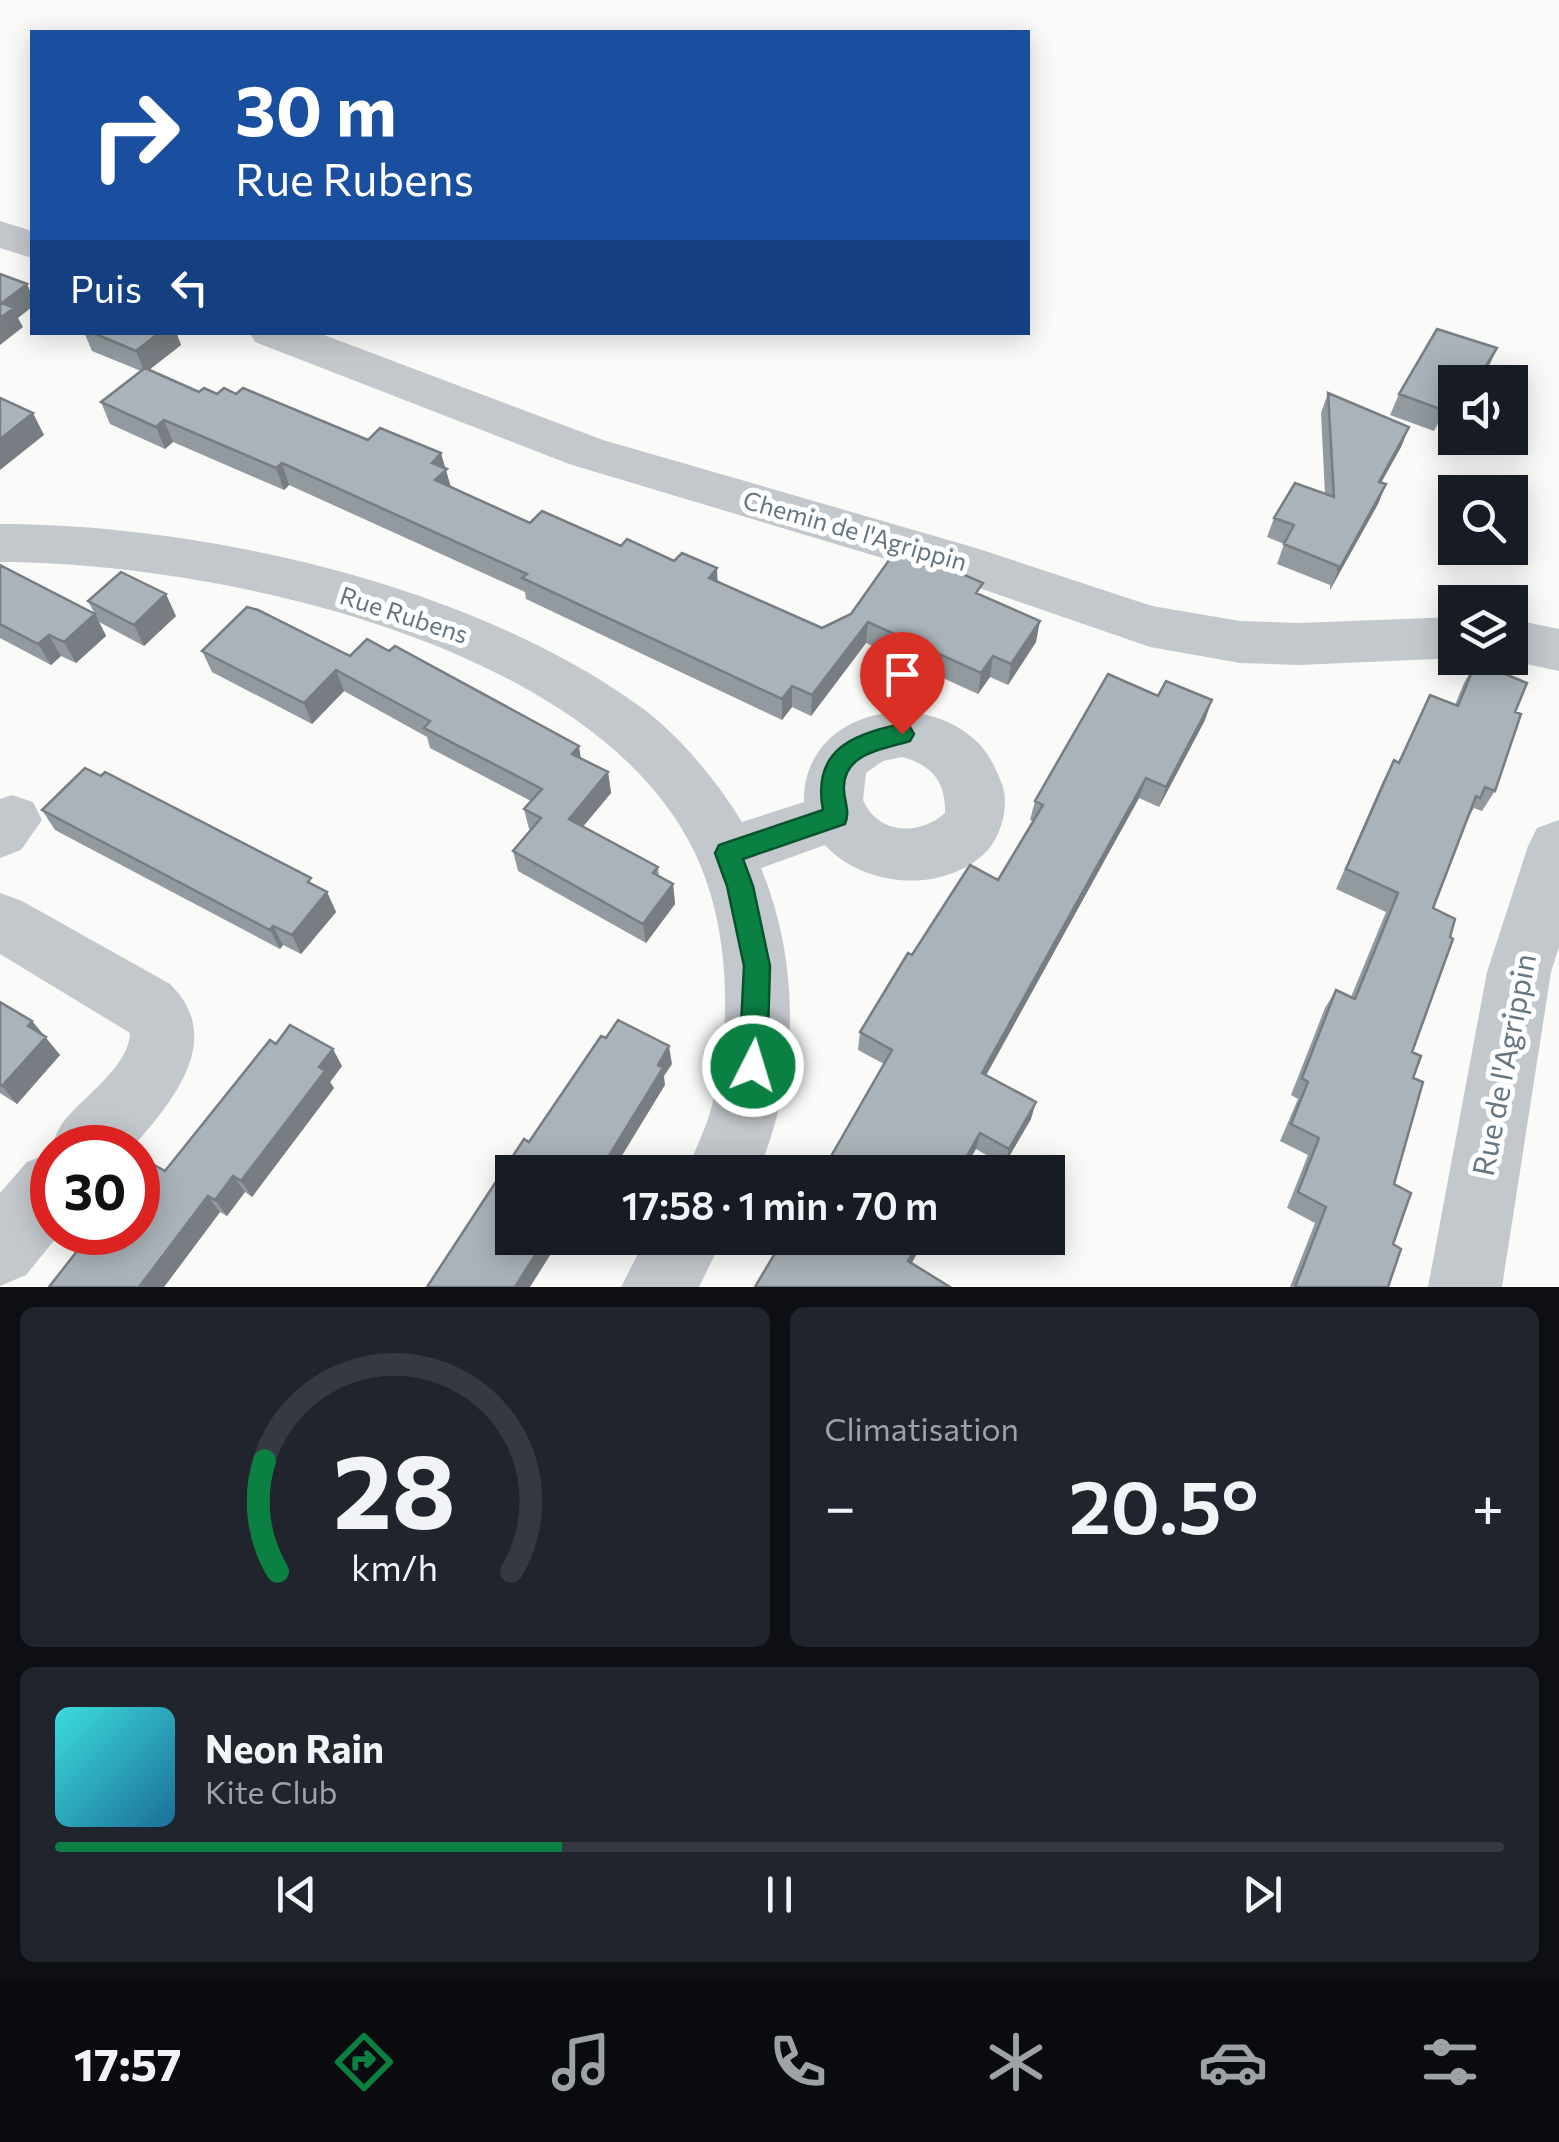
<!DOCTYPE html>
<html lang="fr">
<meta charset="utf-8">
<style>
body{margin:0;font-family:Commissioner,sans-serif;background:#20242c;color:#f1f3f6;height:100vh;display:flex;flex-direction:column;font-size:38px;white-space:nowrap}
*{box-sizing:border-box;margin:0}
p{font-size:32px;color:#9ea1a6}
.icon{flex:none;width:55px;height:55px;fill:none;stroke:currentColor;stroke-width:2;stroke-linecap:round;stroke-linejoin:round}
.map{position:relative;height:1287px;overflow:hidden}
.drawer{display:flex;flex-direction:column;gap:20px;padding:20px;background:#0d0f14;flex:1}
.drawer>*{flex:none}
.guide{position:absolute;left:30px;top:30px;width:1000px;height:305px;border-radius:0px;box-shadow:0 5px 25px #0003;background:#1a4fa0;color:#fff;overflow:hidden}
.tools{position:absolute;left:1438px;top:365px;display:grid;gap:20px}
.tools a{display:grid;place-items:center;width:90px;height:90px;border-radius:0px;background:#171b24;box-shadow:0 5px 25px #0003;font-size:50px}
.speed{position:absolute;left:30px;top:1125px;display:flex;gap:20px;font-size:50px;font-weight:700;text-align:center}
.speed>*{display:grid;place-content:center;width:130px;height:130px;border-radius:50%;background:#171b24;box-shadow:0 5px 25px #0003;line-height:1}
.speed .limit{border:15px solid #d22;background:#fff;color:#111}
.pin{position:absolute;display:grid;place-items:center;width:85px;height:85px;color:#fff;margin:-102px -42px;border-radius:50% 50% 50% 0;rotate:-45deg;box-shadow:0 0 10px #0007}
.pin .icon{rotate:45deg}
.me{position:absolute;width:110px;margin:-55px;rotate:5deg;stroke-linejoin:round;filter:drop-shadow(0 0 8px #0008)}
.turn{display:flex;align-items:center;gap:35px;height:210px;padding:0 40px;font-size:45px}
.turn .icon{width:130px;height:130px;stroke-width:2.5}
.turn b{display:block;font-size:70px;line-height:85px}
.then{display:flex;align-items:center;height:95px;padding:0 40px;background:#0003;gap:20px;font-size:38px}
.big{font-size:75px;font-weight:600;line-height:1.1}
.drawer .tile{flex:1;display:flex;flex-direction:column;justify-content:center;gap:15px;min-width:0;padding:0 35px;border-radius:15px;background:#20242c}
.drawer .dial{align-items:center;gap:0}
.dial svg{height:260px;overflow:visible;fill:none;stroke:#363941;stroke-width:7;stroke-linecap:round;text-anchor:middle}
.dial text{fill:#f1f3f6;stroke:none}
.song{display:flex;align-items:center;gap:30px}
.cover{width:120px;height:120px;border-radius:15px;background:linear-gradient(135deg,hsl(180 70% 55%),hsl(200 70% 35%))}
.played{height:10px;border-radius:5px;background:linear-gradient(90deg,#0b8043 35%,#363941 35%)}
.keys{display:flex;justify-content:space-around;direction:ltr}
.heat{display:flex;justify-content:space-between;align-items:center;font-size:55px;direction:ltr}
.drawer .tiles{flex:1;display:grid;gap:20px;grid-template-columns:1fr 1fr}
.tile:last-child{grid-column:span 2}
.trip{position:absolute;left:495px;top:1155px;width:570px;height:100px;border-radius:0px;background:#171b24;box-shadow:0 5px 25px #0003;font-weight:600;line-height:100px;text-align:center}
.tab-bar{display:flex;height:160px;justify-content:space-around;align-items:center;background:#090b0e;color:#9ea1a6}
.tab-bar .icon{width:70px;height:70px}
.tab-bar .selected{color:#0b8043}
.tab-bar b{font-size:45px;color:#f1f3f6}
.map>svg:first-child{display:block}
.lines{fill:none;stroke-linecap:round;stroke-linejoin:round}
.minor{fill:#c3c8cc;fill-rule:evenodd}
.wall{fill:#929a9f}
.shaded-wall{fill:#777d82}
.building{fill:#aab3b9;stroke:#777d82;stroke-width:2.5}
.route{fill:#0b8043;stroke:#07532c;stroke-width:2.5}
.labels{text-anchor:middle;stroke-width:10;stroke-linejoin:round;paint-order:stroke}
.street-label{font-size:25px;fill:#657683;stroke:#fff}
.near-street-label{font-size:30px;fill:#657683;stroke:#fff}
</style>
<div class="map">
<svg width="1559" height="1287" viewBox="0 0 1559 1287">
<rect width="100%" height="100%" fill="#fafaf8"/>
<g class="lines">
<path class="minor" d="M 0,221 L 32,231 L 32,258 L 0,248 Z
M 249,332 L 316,332 L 603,440 L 976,548 L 1152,606 L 1240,621 L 1299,623 L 1455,617 L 1455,658 L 1460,658 L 1299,665 L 1240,663 L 1150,647 L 959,581 L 569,464 L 255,342 Z
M 0,524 C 204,524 476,586 642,708 C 682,738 716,780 742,822 L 804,802 C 802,714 915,686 974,739 C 988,751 995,767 1002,784 C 1010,806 1001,838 984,854 C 941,894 863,887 825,845 L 761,868 C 801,965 799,1075 758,1172 L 687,1172 C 694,1151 705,1131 711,1109 C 733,1027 731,926 693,849 C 590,641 210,562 0,562 ZM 902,757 C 932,765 946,782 945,813 C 920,836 878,835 863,800 L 866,773 L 883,761 Z
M 1510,619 L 1559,629 L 1559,671 L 1499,658 L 1510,658 Z
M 12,795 L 33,802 L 42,820 L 21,850 L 0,858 L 0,799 Z
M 1559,820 L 1559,947 L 1551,972 L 1502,1287 L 1428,1287 L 1487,972 L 1528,846 L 1537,828 Z
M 0,893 L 22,901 L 170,984 C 226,1039 173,1101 132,1148 L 52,1148 L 52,1152 L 51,1148 C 55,1138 58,1128 65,1120 C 85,1095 129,1066 130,1033 L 0,954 Z
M 52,1152 L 52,1232 L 61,1232 L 26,1275 L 0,1286 L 0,1193 L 27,1162 Z
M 646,1238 L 723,1238 L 699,1287 L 621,1287 Z"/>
</g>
<path class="wall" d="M 84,332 L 176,332 L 181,345 L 149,370 L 199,392 L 217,394 L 368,440 L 445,468 L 451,488 L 530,523 L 621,546 L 717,582 L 822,628 L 981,595 L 1036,642 L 1008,685 L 990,677 L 978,694 L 866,643 L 811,716 L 792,707 L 782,720 L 526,599 L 525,592 L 289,485 L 284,490 L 173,442 L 165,449 L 110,424 L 101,402 L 141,371 L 92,351 Z
M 1497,348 L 1488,369 L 1455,382 L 1455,417 L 1453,416 L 1448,425 L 1439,422 L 1434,431 L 1390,415 L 1399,394 Z
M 1328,393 L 1409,427 L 1401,447 L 1381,482 L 1386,484 L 1378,504 L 1330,590 L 1330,585 L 1277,564 L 1284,544 L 1267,537 L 1274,518 L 1325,494 L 1321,413 Z
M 0,565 L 95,614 L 106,636 L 76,663 L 61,656 L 51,665 L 0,638 Z
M 88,601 L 176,616 L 144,646 L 99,622 Z
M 202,651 L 350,656 L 581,758 L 608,772 L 611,793 L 583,827 L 658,867 L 659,877 L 673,884 L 675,904 L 646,943 L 518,871 L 513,851 L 531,830 L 529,829 L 524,809 L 531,801 L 430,748 L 427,737 L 344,691 L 312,724 L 212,672 Z
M 1476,662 L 1515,712 L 1495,791 L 1482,811 L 1474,808 L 1468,818 L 1433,908 L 1412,1052 L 1413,1078 L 1394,1184 L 1393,1244 L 1388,1287 L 1290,1287 L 1315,1223 L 1287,1208 L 1308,1155 L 1280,1141 L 1298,1099 L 1291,1095 L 1325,1008 L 1336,990 L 1351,997 L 1386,912 L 1336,889 L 1383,781 L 1394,760 L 1398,762 L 1430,695 L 1455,705 L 1464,683 Z
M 1205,720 L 1159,807 L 1139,798 L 986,1075 L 1031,1119 L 1004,1165 L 976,1149 L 884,1064 L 858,1050 L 860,1032 L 912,955 L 998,880 L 1033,821 L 1030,820 L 1035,801 Z
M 42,810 L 315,886 L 327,892 L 336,912 L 301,954 L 283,945 L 280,949 L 55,830 Z
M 0,1002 L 32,1021 L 60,1055 L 17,1104 L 0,1093 Z
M 276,1044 L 342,1066 L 330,1082 L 334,1088 L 252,1197 L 245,1192 L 227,1216 L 220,1212 L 164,1287 L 49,1287 L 165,1171 Z"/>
<path class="shaded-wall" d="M 27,284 L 32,295 L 32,307 L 18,318 L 23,327 L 0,345 L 0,318 L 2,303 Z
M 160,332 L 176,332 L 181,345 L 145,373 L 136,351 Z
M 1497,348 L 1480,382 L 1476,382 Z
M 33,413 L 44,435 L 0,470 L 0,439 Z
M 164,420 L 173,442 L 165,449 L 156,427 Z
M 1409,427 L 1401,447 L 1371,501 L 1379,482 Z
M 441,453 L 452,491 L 440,502 L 432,463 Z
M 282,463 L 289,485 L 284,490 L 276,468 Z
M 1386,484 L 1378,504 L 1330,590 L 1338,571 Z
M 717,568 L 718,590 L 709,578 Z
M 166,594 L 176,616 L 144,646 L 134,625 Z
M 95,614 L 106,636 L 76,663 L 64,642 Z
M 1040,621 L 1036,642 L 1008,685 L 1011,664 Z
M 868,622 L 866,643 L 811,716 L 812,695 Z
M 49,635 L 61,656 L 51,665 L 38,644 Z
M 993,656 L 990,677 L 978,694 L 981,673 Z
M 336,670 L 344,691 L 312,724 L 304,703 Z
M 792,686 L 792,707 L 782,720 L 782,699 Z
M 1212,700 L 1205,720 L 1159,807 L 1166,787 Z
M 579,746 L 582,766 L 572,754 Z
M 608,772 L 611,793 L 572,839 L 569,819 Z
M 1146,778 L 1139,798 L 978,1090 L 982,1073 Z
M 673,884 L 675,904 L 646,943 L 643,924 Z
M 327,892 L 336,912 L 301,954 L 292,935 Z
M 273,926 L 283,945 L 280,949 L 270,930 Z
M 32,1021 L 60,1055 L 17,1104 L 2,1086 L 28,1026 Z
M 669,1046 L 672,1064 L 664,1076 L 665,1085 L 612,1172 L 599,1172 Z
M 333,1049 L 342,1066 L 330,1082 L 334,1088 L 252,1197 L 241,1181 L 319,1067 Z
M 1036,1102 L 1031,1119 L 1004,1165 L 1009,1149 Z
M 980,1133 L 976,1149 L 963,1172 L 958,1172 Z
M 233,1176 L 245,1192 L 227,1216 L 215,1200 Z
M 208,1196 L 220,1212 L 164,1287 L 139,1287 Z
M 546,1238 L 561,1238 L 530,1287 L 515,1287 Z
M 921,1238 L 926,1238 L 905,1275 L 908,1261 Z"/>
<path class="building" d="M 0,274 L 27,284 L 2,303 L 14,308 L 0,318 Z
M 1437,329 L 1497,348 L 1476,382 L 1455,382 L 1455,404 L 1448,401 L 1443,410 L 1399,394 Z
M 91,332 L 160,332 L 136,351 Z
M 145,368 L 199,392 L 204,388 L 217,394 L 224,388 L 236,394 L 243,388 L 368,440 L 380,428 L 441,453 L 432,463 L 447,469 L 435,480 L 530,523 L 542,511 L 621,546 L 627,539 L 674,561 L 682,553 L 717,568 L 709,578 L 822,628 L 851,614 L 899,546 L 983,583 L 976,593 L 1040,621 L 1011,664 L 993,656 L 981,673 L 868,622 L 812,695 L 792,686 L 782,699 L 522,578 L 527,574 L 282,463 L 276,468 L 164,420 L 156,427 L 101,402 Z
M 1328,393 L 1409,427 L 1379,482 L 1386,484 L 1338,571 L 1338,566 L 1284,544 L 1294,525 L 1274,518 L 1295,483 L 1334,497 Z
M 0,398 L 33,413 L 0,439 Z
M 0,565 L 95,614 L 64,642 L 49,635 L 38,644 L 0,624 Z
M 121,572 L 166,594 L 134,625 L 88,601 Z
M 247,607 L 258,610 L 350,656 L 367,639 L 389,651 L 395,646 L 579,746 L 572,754 L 608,772 L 569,819 L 658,867 L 653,873 L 673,884 L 643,924 L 513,851 L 541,818 L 524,809 L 542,789 L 424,728 L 430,721 L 336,670 L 304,703 L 202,651 Z
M 1476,662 L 1527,683 L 1515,712 L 1521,714 L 1495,791 L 1485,787 L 1480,798 L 1476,796 L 1433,908 L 1455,919 L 1450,937 L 1453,939 L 1412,1052 L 1421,1056 L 1413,1078 L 1423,1082 L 1394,1184 L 1411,1193 L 1393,1244 L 1401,1249 L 1388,1287 L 1295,1287 L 1326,1207 L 1298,1192 L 1319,1138 L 1291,1124 L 1308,1082 L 1302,1078 L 1336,990 L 1355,999 L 1398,893 L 1346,869 L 1394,760 L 1399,763 L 1430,695 L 1458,706 Z
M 1108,674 L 1158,696 L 1166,681 L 1212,700 L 1166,787 L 1146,778 L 982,1073 L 1036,1102 L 1009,1149 L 980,1133 L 958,1172 L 822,1172 L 892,1050 L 860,1032 L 908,953 L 912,955 L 970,865 L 998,880 L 1043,805 L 1035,801 Z
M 85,768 L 101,776 L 105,772 L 311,878 L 308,882 L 327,892 L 292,935 L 273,926 L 270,930 L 42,810 Z
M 0,1002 L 32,1021 L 28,1026 L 46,1037 L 2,1086 L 0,1085 Z
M 618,1020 L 669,1046 L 658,1065 L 663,1068 L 599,1172 L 512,1172 L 512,1238 L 546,1238 L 515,1287 L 427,1287 L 524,1139 L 529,1142 L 601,1036 L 606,1038 Z
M 290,1025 L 333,1049 L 319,1067 L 325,1071 L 241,1181 L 233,1176 L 215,1200 L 208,1196 L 139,1287 L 49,1287 L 92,1232 L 138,1232 L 138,1176 L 149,1162 L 165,1171 L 270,1040 L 276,1044 Z
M 784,1238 L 921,1238 L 908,1261 L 950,1287 L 755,1287 Z"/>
<path class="route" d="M 902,724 L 910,727 L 914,734 L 910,741 C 884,749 841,753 844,791 C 845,804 850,812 845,824 L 743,859 L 753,886 L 770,966 L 767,1066 L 763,1076 L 753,1080 L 743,1076 L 739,1066 L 744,966 L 727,886 L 715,853 L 719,845 L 823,810 C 812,751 851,734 902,724 Z"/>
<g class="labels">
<g class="street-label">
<text transform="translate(855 531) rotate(16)" y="9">Chemin de l'Agrippin</text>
<text transform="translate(404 615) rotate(18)" y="9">Rue Rubens</text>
</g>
<g class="near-street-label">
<text transform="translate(1505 1065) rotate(-79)" y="10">Rue de l'Agrippin</text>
</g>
</g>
</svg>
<div class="tools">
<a><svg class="icon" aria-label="sound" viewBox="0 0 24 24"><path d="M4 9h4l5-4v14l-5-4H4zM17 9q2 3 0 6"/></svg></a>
<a><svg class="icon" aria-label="search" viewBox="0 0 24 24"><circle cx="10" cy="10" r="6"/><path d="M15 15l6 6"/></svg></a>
<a><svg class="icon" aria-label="layers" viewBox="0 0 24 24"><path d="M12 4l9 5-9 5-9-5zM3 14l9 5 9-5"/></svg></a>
</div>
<div class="speed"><div class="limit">30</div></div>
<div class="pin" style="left:902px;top:734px;background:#d93025"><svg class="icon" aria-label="arrive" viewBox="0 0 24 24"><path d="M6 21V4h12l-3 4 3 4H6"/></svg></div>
<svg class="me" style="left:753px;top:1066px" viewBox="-20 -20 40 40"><circle r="17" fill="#0b8043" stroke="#fff" stroke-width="3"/><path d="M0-11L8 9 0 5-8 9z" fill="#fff"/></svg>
<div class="trip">17:58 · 1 min · 70 m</div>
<div class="guide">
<div class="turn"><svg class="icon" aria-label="right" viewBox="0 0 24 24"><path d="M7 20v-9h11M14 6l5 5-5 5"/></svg><div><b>30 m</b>Rue Rubens</div></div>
<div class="then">Puis<svg class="icon" aria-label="left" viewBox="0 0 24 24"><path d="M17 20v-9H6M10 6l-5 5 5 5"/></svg></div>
</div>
</div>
<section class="drawer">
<div class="tiles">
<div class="tile dial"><svg viewBox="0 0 100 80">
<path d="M14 69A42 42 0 1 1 86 69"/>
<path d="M14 69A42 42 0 0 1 10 35" stroke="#0b8043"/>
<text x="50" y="56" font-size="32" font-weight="700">28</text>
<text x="50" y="72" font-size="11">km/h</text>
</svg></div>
<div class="tile"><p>Climatisation</p>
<div class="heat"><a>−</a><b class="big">20.5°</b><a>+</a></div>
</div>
<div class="tile">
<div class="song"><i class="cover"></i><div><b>Neon Rain</b><p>Kite Club</p></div></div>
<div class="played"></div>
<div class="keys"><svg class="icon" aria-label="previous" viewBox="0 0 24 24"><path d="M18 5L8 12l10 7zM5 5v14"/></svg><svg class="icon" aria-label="pause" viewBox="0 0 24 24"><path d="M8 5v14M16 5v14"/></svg><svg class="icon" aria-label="next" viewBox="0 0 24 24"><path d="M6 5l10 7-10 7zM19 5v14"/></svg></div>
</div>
</div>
</section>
<nav class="tab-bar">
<b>17:57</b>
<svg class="icon selected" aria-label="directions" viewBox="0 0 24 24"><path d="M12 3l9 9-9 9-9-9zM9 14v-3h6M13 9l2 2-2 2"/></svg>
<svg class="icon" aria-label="music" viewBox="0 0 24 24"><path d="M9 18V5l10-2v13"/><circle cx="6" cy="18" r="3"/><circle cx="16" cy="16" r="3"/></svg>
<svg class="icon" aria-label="phone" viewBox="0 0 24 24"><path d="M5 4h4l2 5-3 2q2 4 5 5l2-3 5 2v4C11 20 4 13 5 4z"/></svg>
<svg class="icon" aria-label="climate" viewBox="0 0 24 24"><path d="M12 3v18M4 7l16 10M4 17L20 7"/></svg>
<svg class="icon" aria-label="car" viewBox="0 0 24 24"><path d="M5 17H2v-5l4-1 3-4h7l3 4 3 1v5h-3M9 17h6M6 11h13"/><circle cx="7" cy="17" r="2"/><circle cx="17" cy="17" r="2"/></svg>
<svg class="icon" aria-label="filters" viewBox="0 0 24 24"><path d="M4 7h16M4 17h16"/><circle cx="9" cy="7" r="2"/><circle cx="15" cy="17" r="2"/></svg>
</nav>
